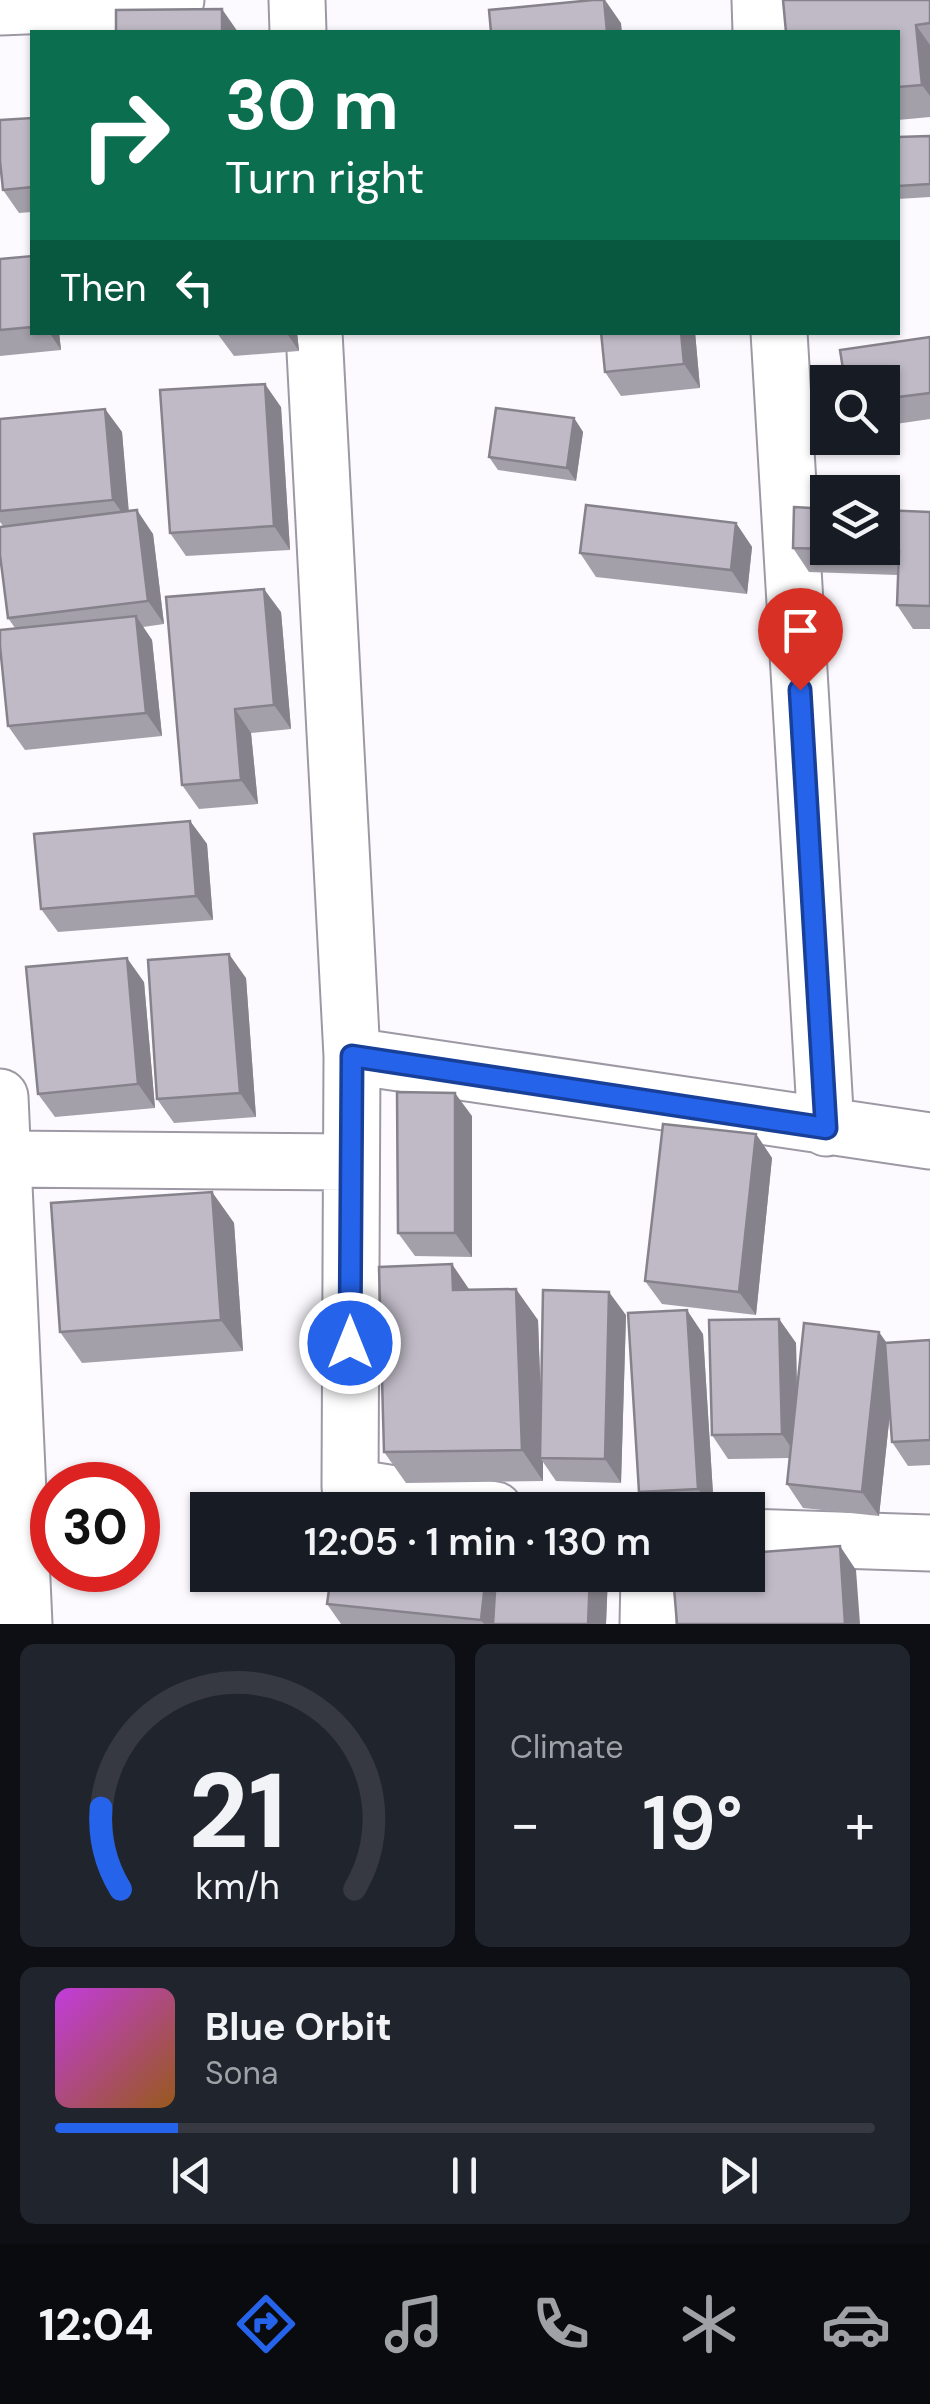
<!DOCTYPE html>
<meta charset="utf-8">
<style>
body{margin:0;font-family:"DM Sans",sans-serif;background:#20242c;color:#f1f3f6;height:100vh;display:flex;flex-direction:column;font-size:38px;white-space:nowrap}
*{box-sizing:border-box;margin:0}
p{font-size:32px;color:#9ea1a6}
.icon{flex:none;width:55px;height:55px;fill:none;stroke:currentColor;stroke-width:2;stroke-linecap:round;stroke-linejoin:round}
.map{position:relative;height:1624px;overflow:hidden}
.details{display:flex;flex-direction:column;gap:20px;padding:20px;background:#0d0f14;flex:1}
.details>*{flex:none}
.banner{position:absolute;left:30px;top:30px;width:870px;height:305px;border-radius:0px;box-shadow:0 2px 8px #0004;background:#0b6e4f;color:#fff;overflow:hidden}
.fabs{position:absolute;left:810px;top:365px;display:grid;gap:20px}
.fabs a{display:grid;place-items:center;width:90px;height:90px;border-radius:0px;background:#171b24;box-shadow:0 2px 8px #0004;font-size:50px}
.speed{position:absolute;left:30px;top:1462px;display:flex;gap:20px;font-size:50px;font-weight:700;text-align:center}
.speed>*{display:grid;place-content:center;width:130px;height:130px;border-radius:50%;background:#171b24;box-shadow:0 2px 8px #0004;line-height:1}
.speed .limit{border:15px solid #d22;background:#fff;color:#111}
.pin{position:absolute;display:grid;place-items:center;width:85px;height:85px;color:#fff;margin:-102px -42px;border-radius:50% 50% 50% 0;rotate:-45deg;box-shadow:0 0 10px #0007}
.pin .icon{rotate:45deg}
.me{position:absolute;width:110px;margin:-55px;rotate:0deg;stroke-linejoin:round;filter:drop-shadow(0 0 8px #0008)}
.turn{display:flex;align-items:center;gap:35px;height:210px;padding:0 30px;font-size:45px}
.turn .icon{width:130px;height:130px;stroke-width:2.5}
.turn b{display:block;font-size:70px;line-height:85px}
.then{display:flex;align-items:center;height:95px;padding:0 30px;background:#0003;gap:20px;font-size:38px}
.big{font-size:75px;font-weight:600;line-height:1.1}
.details .card{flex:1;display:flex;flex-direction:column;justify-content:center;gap:15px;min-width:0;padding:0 35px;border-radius:15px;background:#20242c}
.details .dial{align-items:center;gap:0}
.dial svg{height:260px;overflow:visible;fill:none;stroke:#363941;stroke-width:7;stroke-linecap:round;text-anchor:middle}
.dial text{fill:#f1f3f6;stroke:none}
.song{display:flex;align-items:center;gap:30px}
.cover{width:120px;height:120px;border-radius:15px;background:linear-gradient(135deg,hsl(290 70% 55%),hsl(30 70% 35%))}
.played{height:10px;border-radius:5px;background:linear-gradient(90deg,#2563eb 15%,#363941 15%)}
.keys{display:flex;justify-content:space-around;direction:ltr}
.heat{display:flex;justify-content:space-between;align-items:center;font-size:55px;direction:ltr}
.details .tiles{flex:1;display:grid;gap:20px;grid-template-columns:1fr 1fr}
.card:last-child{grid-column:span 2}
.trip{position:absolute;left:190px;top:1492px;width:575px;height:100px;border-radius:0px;background:#171b24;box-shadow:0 2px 8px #0004;font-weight:600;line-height:100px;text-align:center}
.tab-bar{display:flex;height:160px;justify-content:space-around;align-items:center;background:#090b0e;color:#9ea1a6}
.tab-bar .icon{width:70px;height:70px}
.tab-bar .current{color:#2563eb}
.tab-bar b{font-size:45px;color:#f1f3f6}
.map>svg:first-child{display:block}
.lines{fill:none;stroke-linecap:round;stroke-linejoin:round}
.street-casing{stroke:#9d99a4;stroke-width:59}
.street{stroke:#fff;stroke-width:55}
.wall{fill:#a4a0aa}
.shaded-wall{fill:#86828b}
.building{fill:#bfbac6;stroke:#86828b;stroke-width:2.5}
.route-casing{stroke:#184099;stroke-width:25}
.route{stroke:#2563eb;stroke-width:18}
</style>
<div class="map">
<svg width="930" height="1624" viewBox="0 0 930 1624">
<rect width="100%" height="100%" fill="#fcfaff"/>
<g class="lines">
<g class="street-casing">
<path id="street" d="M 297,0 L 298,32
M 760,0 L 761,32
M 0,7 L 176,0
M 314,332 L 352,1056 L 930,1141
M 779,332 L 826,1128
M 352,1056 L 350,1487 L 495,1510
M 0,1097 L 24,1624
M 6,1159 L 350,1162
M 748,1537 L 930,1543
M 648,1624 L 649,1575"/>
</g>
<use href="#street" class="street"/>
</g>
<path class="wall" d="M 930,0 L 930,117 L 898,120 L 898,32 Z
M 32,118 L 32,212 L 19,213 L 3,190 Z
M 930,136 L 930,197 L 898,199 L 898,137 Z
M 32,256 L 32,332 L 59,332 L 61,350 L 0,356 L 0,259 Z
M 297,332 L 299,351 L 234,356 L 217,333 Z
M 601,332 L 695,332 L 700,388 L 621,396 L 605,372 Z
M 930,337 L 930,419 L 882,426 L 882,382 Z
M 281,407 L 290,550 L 186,556 L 170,533 Z
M 105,409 L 122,432 L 128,511 L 153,534 L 164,624 L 143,627 L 152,640 L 162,736 L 25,750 L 8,726 L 15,628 L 8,618 L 3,526 L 0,522 L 0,419 Z
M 574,418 L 583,432 L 576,481 L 498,470 L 489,457 Z
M 930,512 L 930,629 L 913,629 L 897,605 L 898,575 L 809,572 L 793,548 Z
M 736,523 L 752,547 L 747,594 L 596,577 L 580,553 Z
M 281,612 L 291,729 L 251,733 L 258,804 L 199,809 L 182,785 Z
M 190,821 L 207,844 L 213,920 L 58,932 L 41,909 Z
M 246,978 L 256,1117 L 174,1123 L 157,1099 Z
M 144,982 L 155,1108 L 55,1117 L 38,1094 Z
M 472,1116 L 472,1257 L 415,1256 L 398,1233 Z
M 756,1134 L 772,1158 L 756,1315 L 662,1304 L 645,1281 Z
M 212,1192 L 234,1223 L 243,1351 L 82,1363 L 60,1332 Z
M 469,1290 L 538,1320 L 541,1407 L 626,1315 L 621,1483 L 556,1481 L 543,1462 L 543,1481 L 406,1483 L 384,1452 Z
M 779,1319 L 796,1343 L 797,1388 L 887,1343 L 930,1340 L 930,1465 L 908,1466 L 892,1442 L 890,1413 L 879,1516 L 803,1508 L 787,1484 L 789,1458 L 728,1459 L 712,1435 Z
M 703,1334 L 714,1510 L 652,1510 L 639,1492 Z
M 608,1575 L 606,1624 L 341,1624 L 327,1604 Z"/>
<path class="shaded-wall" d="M 605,0 L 621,23 L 622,32 L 607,32 Z
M 222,9 L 238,32 L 222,32 Z
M 916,25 L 930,45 L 930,96 L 922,85 Z
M 49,332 L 59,332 L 61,350 Z
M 286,332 L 297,332 L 299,351 Z
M 681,332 L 695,332 L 700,388 L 684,364 Z
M 265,384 L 281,407 L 290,550 L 274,526 Z
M 105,409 L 122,432 L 130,524 L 113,500 Z
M 574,418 L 583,432 L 576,481 L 567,468 Z
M 137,510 L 153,534 L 164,624 L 148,601 Z
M 736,523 L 752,547 L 747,594 L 731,570 Z
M 264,589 L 281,612 L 291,729 L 274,705 Z
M 136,616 L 152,640 L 162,736 L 146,713 Z
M 235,709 L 251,733 L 258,804 L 241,780 Z
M 190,821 L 207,844 L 213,920 L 196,896 Z
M 229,954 L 246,978 L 256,1117 L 240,1093 Z
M 127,958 L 144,982 L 155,1108 L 138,1084 Z
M 455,1093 L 472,1116 L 472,1257 L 455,1233 Z
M 756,1134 L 772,1158 L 756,1315 L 739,1292 Z
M 212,1192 L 234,1223 L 243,1351 L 221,1320 Z
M 452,1264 L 473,1295 L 453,1290 Z
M 516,1289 L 538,1320 L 543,1458 L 540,1458 L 543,1462 L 543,1481 L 522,1450 Z
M 609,1292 L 626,1315 L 621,1483 L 605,1459 Z
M 687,1310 L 703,1334 L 714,1510 L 698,1489 Z
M 779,1319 L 796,1343 L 798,1458 L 782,1434 Z
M 879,1332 L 896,1356 L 879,1516 L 862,1492 Z
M 840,1546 L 856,1570 L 860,1624 L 845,1624 Z
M 486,1575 L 505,1575 L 500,1624 L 484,1624 L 481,1620 Z
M 590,1575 L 608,1575 L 606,1624 L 588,1624 Z"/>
<path class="building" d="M 593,0 L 604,0 L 607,32 L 491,32 L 489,10 Z
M 783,0 L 930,0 L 930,23 L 916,25 L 922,85 L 898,87 L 898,32 L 786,32 Z
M 222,9 L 222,32 L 116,32 L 116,10 Z
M 32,118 L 32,187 L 3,190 L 0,161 L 0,120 Z
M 930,136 L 930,184 L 898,186 L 898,137 Z
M 32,256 L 32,327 L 0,330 L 0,259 Z
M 601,332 L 681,332 L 684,364 L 605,372 Z
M 930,337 L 930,393 L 882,399 L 882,382 L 845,382 L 840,350 Z
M 265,384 L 274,526 L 170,533 L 160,390 Z
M 496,408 L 574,418 L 567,468 L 489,457 Z
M 105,409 L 113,500 L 0,511 L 0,419 Z
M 586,505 L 736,523 L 731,570 L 580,553 Z
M 794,507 L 828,509 L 828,548 L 882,548 L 882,510 L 930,512 L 930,606 L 897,605 L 899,551 L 793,548 Z
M 137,510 L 148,601 L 8,618 L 0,555 L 0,527 Z
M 264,589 L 274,705 L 235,709 L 241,780 L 182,785 L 166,597 Z
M 136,616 L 146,713 L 8,726 L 0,646 L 0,630 Z
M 190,821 L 196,896 L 41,909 L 34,834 Z
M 229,954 L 240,1093 L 157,1099 L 148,960 Z
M 127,958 L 138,1084 L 38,1094 L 26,967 Z
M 397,1092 L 455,1093 L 455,1233 L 398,1233 Z
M 663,1124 L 756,1134 L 739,1292 L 645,1281 Z
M 212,1192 L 221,1320 L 60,1332 L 51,1203 Z
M 452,1264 L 453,1290 L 516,1289 L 522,1450 L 384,1452 L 379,1267 Z
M 543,1290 L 609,1292 L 605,1459 L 540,1458 Z
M 687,1310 L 698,1489 L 639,1492 L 628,1313 Z
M 779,1319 L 782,1434 L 712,1435 L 709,1320 Z
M 804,1323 L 879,1332 L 862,1492 L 787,1484 Z
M 930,1340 L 930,1440 L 892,1442 L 885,1343 Z
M 840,1546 L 845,1624 L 677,1624 L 673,1575 L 748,1575 L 748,1553 Z
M 331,1575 L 486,1575 L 481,1620 L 327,1604 Z
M 496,1575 L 590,1575 L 588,1624 L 493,1624 Z"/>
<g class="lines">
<g class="route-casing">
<path id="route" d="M 350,1343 L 352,1056 L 826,1128 L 800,690"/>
</g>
<use href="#route" class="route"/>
</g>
</svg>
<div class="fabs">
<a><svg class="icon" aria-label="search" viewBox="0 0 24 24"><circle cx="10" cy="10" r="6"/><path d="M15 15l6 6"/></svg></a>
<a><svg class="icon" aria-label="layers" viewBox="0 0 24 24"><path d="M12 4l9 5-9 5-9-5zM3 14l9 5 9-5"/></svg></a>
</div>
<div class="speed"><div class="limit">30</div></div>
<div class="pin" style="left:800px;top:690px;background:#d93025"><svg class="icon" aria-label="arrive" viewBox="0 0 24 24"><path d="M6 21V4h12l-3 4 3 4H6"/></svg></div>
<svg class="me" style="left:350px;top:1343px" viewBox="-20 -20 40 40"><circle r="17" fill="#2563eb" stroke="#fff" stroke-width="3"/><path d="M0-11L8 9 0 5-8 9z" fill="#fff"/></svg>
<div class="trip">12:05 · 1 min · 130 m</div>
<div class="banner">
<div class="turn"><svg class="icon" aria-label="right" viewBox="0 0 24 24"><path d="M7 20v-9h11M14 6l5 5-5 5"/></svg><div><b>30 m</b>Turn right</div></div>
<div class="then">Then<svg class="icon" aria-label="left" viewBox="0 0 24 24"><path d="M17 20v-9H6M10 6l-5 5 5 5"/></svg></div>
</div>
</div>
<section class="details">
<div class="tiles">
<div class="card dial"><svg viewBox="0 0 100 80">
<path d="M14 69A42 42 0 1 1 86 69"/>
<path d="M14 69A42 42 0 0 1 8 44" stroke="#2563eb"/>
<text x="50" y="56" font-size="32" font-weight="700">21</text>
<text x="50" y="72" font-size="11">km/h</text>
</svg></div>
<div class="card"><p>Climate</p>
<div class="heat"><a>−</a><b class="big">19°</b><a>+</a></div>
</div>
<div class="card">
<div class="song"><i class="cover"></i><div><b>Blue Orbit</b><p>Sona</p></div></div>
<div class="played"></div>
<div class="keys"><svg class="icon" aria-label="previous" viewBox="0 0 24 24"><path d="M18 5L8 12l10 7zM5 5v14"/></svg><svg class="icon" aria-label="pause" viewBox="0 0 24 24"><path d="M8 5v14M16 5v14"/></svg><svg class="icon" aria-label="next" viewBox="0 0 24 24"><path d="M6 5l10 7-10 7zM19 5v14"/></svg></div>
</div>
</div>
</section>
<nav class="tab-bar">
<b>12:04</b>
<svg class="icon current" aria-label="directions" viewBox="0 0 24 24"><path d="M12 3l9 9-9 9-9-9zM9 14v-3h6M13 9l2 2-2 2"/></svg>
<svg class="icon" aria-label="music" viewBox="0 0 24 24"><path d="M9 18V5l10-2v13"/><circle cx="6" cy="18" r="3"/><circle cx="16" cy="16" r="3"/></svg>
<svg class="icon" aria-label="phone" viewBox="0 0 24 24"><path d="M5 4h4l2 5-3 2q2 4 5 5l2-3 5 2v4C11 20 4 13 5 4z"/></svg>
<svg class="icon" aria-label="climate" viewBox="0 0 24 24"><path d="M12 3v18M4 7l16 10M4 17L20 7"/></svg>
<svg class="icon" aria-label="car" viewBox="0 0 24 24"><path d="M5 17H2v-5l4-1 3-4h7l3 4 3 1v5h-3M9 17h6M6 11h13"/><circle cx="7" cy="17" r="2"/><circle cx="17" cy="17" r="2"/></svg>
</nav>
